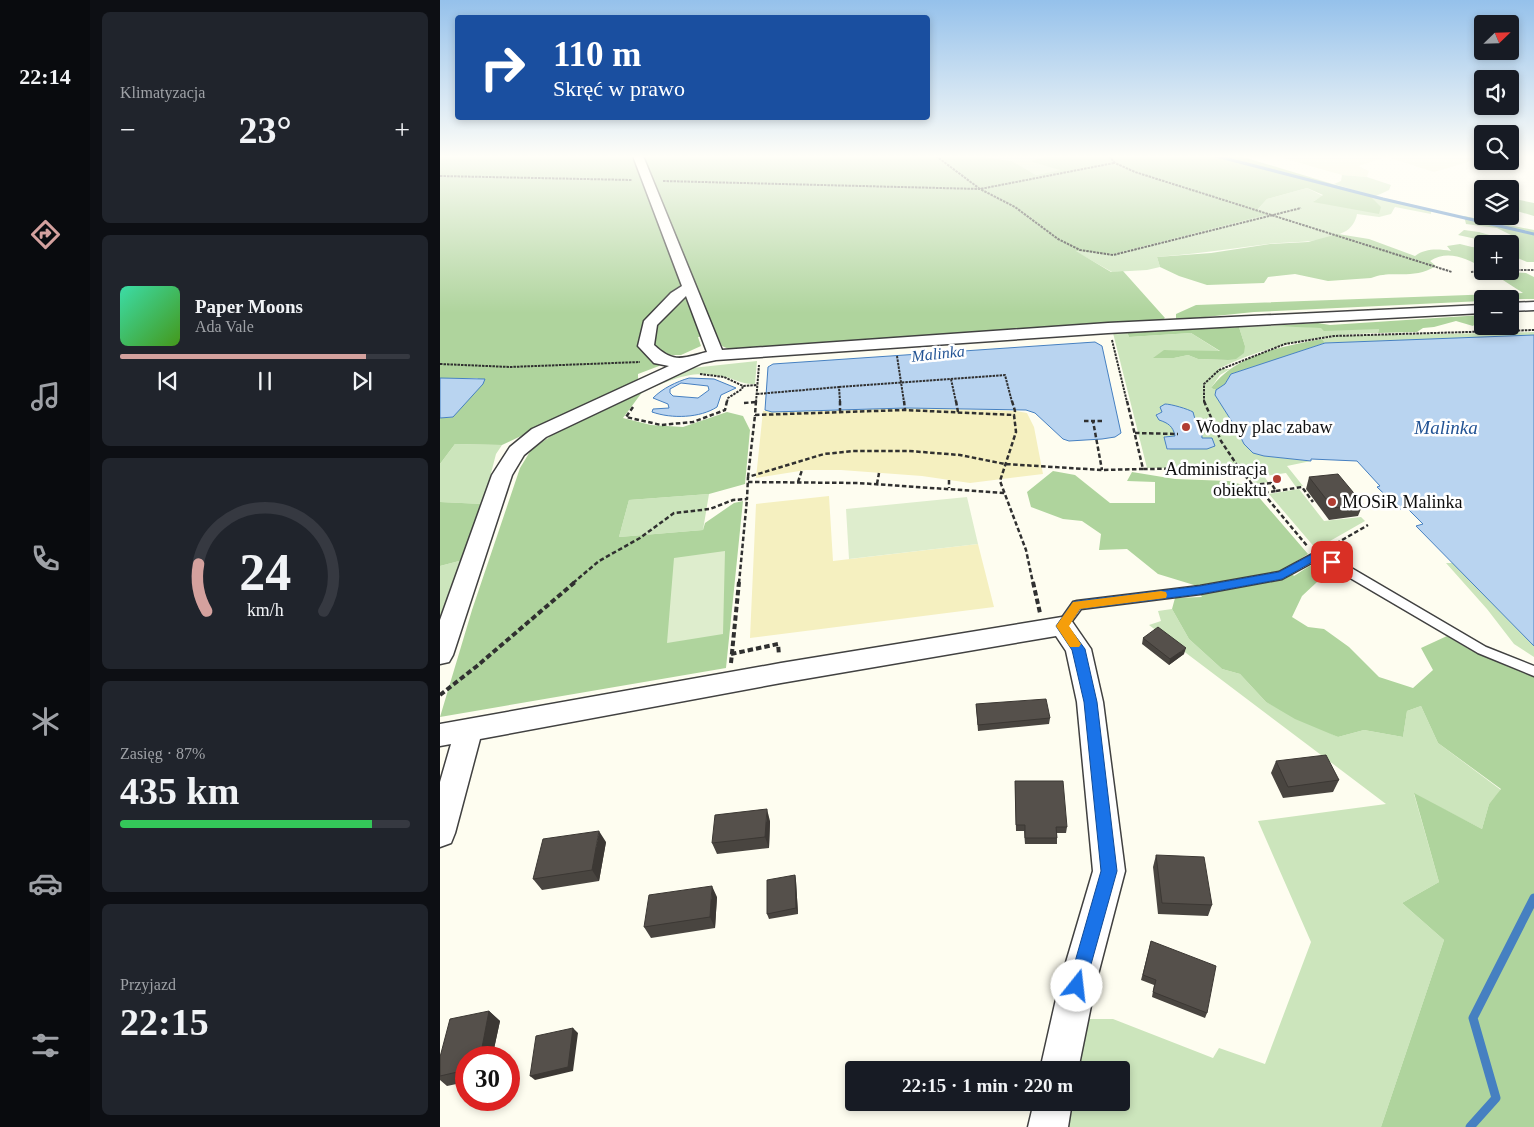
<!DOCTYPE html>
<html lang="pl">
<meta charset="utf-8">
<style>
body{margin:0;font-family:"Times New Roman",serif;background:#20242c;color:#f1f3f6;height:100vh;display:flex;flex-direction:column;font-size:19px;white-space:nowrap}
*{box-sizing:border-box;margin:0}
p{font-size:16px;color:#9ea1a6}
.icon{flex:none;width:28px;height:28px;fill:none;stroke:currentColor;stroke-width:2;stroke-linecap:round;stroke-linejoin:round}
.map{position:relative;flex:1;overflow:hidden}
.side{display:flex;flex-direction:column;gap:12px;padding:12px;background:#0d0f14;width:350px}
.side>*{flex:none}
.guide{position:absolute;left:15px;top:15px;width:475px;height:105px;border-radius:5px;box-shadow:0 2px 8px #0003;background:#1a4fa0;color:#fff;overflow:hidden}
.needle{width:32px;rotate:67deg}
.tools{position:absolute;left:1034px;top:15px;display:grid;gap:10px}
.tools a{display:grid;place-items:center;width:45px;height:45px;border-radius:5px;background:#171b24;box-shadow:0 2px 8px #0003;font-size:25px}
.speed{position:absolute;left:15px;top:1046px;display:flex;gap:10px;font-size:25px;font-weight:700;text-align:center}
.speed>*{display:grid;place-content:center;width:65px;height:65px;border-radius:50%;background:#171b24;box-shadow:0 2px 8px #0003;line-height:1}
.speed .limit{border:8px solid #d22;background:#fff;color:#111}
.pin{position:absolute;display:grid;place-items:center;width:42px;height:42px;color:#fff;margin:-21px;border-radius:10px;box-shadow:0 2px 8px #0006}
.me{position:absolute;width:55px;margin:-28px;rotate:16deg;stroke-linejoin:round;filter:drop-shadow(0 0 4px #0008)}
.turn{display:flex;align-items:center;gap:18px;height:105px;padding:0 15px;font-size:22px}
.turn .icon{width:65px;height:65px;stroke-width:2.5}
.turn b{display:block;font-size:35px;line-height:42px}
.big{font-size:38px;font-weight:700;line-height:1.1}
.side .tile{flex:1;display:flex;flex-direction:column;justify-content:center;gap:8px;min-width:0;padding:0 18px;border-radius:8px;background:#20242c}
.side .dial{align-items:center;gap:0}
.dial svg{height:130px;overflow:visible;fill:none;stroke:#363941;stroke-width:7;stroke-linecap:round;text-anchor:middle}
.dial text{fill:#f1f3f6;stroke:none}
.song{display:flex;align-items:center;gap:15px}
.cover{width:60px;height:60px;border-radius:8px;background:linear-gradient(135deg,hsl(160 70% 55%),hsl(100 70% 35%))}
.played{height:5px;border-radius:2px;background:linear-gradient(90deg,#d4a19e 85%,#363941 85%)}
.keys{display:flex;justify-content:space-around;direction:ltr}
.heat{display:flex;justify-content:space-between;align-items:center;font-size:28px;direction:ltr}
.charge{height:8px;border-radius:4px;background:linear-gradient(90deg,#34c759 87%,#363941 0)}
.trip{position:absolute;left:405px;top:1061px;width:285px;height:50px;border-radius:5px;background:#171b24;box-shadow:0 2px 8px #0003;font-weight:700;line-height:50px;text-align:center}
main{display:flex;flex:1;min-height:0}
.tabs{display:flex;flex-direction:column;width:90px;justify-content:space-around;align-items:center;background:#090b0e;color:#9ea1a6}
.tabs .icon{width:35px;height:35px}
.tabs .current{color:#d4a19e}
.tabs b{font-size:22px;color:#f1f3f6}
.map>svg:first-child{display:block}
.farmland{fill:#f0f1d2}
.green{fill:#cce5bc;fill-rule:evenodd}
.forest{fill:#afd49d}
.sand{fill:#f5f0c0}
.pitch{fill:#deedcd}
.water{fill:#b9d4f0;stroke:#4680c1;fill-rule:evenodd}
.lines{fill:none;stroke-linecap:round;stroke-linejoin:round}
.stream-far1{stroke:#4680c1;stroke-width:3}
.stream{stroke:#4680c1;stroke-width:9}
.service-casing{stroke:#414141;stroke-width:3}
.minor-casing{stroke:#414141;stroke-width:3}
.path-far2{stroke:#303030;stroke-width:2;stroke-dasharray:2.5 1;stroke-linecap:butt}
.path-far1{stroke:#303030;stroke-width:2.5;stroke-dasharray:4.5 2.5;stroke-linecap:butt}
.path{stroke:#303030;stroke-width:4;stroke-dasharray:5.5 3;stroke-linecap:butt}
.service{fill:#fff;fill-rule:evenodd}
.minor{fill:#fff;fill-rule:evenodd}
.wall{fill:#494540}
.shaded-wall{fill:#3c3834}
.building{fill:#55504b;stroke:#3c3834}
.route{fill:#1a73e8;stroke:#114b97}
.slow{fill:#f59e0b}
.poi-dot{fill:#b13d32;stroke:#fff;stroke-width:2}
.labels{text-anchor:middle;stroke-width:5;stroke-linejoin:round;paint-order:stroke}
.far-water-label{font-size:16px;font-style:italic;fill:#225394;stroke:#fff}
.poi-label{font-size:18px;fill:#0e0e0e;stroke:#fff;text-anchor:start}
.water-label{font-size:19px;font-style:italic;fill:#225394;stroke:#fff}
</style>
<main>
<nav class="tabs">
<b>22:14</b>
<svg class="icon current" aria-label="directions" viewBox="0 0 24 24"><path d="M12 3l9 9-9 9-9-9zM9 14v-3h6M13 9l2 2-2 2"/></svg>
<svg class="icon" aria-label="music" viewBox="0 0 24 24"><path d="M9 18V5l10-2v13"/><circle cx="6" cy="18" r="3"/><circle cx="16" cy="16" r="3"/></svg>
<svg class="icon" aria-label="phone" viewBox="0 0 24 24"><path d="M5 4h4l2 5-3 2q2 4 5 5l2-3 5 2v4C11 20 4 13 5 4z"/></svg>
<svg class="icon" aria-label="climate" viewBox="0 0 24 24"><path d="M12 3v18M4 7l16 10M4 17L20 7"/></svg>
<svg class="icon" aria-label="car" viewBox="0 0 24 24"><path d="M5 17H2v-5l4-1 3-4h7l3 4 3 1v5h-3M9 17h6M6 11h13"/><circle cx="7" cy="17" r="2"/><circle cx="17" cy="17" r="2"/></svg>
<svg class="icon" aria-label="filters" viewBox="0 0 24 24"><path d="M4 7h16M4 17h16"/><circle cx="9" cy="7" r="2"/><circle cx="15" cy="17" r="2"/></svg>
</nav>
<section class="side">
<div class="tile"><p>Klimatyzacja</p>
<div class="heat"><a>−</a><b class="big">23°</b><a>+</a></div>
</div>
<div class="tile">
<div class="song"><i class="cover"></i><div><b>Paper Moons</b><p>Ada Vale</p></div></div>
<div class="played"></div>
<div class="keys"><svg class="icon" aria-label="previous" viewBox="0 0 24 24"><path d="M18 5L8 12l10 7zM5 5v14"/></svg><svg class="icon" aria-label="pause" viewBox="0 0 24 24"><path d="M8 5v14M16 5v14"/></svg><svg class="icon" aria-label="next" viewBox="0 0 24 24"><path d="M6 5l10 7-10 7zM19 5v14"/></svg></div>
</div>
<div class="tile dial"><svg viewBox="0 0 100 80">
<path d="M14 69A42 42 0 1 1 86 69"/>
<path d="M14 69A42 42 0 0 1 9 40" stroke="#d4a19e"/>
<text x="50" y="56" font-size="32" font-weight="700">24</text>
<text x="50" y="72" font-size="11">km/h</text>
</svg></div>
<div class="tile"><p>Zasięg · 87%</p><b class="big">435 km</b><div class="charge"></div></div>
<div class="tile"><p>Przyjazd</p><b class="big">22:15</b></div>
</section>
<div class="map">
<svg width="1094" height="1127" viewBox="0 0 1094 1127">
<rect width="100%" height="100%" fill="#fefdf0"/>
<path class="farmland" d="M 836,156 L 1042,156 L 1042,158 L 994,172 L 947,157 L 918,166 L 929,171 L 927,177 L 902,175 Z"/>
<path class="green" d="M 539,156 L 608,156 L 590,161 L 622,170 L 596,175 L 572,161 Z
M 902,175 L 927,177 L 951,185 L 949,190 L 936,196 L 991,209 L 991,214 L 955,207 L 951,214 L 939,217 L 917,214 C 916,221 911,229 904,232 C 881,244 853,241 828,244 C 791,249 755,254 717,257 L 720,267 L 707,270 L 672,272 L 635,251 L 673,254 L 829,214 L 817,210 L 827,199 L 867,188 L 883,196 L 874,201 L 929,195 L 894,184 L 901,181 Z
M 828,326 L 939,329 L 938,333 C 877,335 833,343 778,369 L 790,369 L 780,375 L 771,388 L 776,390 L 775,395 L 796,428 L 804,444 L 824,456 L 871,461 L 847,466 L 863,486 L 856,487 L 846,473 L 824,476 L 828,482 L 815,484 L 800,467 L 707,468 L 673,333 L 687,332 L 689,337 L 751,333 L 781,352 L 724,350 L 734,358 L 748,355 L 758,359 L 787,360 L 805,346 L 799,327 ZM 738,409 L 746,409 L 755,419 L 762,438 L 728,450 L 726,448 L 725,436 L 736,436 L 734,429 L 717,413 Z
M 1094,332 L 1094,335 L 885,343 L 882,339 L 896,336 Z
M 317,361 L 315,384 C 302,385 294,378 281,376 C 246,370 234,380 203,391 L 252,368 Z
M 15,444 L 62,445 L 56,454 L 43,504 L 0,502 L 0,464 Z
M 859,489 L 884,521 L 921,517 L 925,521 L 876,549 L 829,494 Z
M 269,494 L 263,530 L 179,537 L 189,500 Z
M 23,560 L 0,618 L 0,566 Z
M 1006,563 L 1013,563 L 1094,646 L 1094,657 L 1074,644 L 1047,609 Z
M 732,609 L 749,639 L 782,669 L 800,674 L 826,702 L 898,737 L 924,730 L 963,737 L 967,711 L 981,706 L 998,743 L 1061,790 L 1049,804 L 1042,829 L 974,794 L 999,882 L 962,903 L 1004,940 L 941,1127 L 623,1127 L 628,1103 L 681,1102 L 681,1070 L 634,1070 L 644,1019 L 673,1019 L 773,1058 L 779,1048 L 825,1064 L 871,942 L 818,821 L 946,804 L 709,625 L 721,621 L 718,611 Z"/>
<path class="forest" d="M 0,156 L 539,156 L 572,161 L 596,175 L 620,170 L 589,161 L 608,156 L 800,156 L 929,195 L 941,207 L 939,214 L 873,202 L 883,195 L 867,188 L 827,199 L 817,210 L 830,214 L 673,254 L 636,251 L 671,272 L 683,271 L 725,318 L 719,322 L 291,350 L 282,346 L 277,335 L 258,337 L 261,346 L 241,355 L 225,355 L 219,366 L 198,374 L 198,380 L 62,445 L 15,444 L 0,464 L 0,418 L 13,417 L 38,378 L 0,378 Z
M 1070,198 L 1094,203 L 1094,216 L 1070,209 Z
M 1024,216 L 1094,230 L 1094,262 L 1087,262 L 1070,255 L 1070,244 L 1050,244 L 1050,242 L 1018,235 L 1024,230 L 1039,232 L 1070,241 L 1073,236 L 1057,228 L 1026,224 Z
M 898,234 L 929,239 L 975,256 C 986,248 998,249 1011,251 L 1007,246 L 1020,244 L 1032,247 L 1042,248 L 1042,267 C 1027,259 1008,249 990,261 L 996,266 C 971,281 953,269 931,278 L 888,281 L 855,274 L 828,277 L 824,283 L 767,285 L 739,276 L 720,267 L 717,257 L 771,253 L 830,244 L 868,242 Z
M 1049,271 L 1086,273 L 1094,277 L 1094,299 L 1042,299 L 1042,301 L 814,312 L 736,320 L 736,314 L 756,305 L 1083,293 Z
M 1042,315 L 1042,323 L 1037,322 L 1033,326 L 1016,321 L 994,327 L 983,328 L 977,332 L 938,333 L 939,329 L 884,331 L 881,328 L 828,326 L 878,323 L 890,325 Z
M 799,327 L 805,346 L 804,353 L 796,359 L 788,360 L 758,359 L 748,355 L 734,358 L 713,358 L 724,350 L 780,351 L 751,333 L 689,337 L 687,332 Z
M 882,339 L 885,343 L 791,374 L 785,384 L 776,390 L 771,388 C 796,354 844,346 882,339 Z
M 203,391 L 183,418 L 211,425 L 243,427 L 287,412 L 303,416 L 310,430 L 305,484 L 269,494 L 189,500 L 179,537 L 263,530 L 265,523 L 294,503 L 303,501 L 286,668 L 0,717 L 32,610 L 80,468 L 91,450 L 115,433 Z
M 613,471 L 635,475 L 670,503 L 715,503 L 715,482 L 687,481 L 692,472 L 735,479 L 789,481 L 810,487 L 868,554 L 846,568 L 854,576 C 870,566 874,559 891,569 L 862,596 L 852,617 L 868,627 L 884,629 L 909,647 L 939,677 L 973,688 L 993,670 L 981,648 L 1007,636 L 1032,651 L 1094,676 L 1094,1127 L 941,1127 L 1004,940 L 962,903 L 999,882 L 974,793 L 1042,829 L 1049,804 L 1061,789 L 998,743 L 981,706 L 967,711 L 963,737 L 924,730 L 898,737 L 855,719 L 826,702 L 800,674 L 782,669 L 749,639 L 732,609 L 735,598 L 762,597 L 754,585 L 718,574 L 687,549 L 659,550 L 661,534 L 642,521 L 623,519 L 591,507 L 587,492 Z
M 0,502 L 43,504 L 23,560 L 0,566 Z"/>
<path class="sand" d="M 466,408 L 576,411 L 587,413 L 594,427 L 603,474 L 530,483 L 482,476 L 401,470 L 366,470 L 316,478 L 323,411 Z
M 389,496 L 393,561 L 538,544 L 554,607 L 310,638 L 316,504 Z"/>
<path class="pitch" d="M 527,497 L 538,544 L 409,559 L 406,509 Z
M 285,551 L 283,634 L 227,643 L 234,558 Z"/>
<path class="water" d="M 1094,335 L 1094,646 L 976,526 L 983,524 L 967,508 L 960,509 L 937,487 L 940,486 L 917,461 L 871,459 L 871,461 L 824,456 L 813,453 L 804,444 L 796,428 L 775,395 L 776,390 L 785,384 L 791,374 L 885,343 Z
M 655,342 L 662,346 L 681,433 L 675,437 L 662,439 L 629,441 L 623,439 L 595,413 L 586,410 L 466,408 L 332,412 L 325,410 L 328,367 L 333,364 Z
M 0,378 L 45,379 L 43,384 L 13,417 L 0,418 Z
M 249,378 L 274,379 L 296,388 L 281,395 L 277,407 C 260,418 232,419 212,412 L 213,409 L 229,408 L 228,404 L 213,398 C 223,388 236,382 249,378 ZM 241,383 L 268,386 L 269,390 L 258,398 L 233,396 L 230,393 L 230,389 Z
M 725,404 C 731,404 748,409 753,412 L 755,419 L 761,421 L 762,438 L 772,438 L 775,446 L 767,449 L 727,449 L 724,437 L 735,436 C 733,426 728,423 719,420 L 716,415 L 722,412 L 720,407 Z"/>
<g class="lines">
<path class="stream-far1" d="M 776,156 L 943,199 L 1094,234"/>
<path class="stream" d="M 1030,1127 L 1056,1098 L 1033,1018 L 1094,898"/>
<g class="service-casing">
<path id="service" d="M 876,552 L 896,559 L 1046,647 L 1094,666 L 1094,676 L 1038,653 L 888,565 L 877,560 L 842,579 L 760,594 L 641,609 L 626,629 L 618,629 L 616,626 L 633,602 L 637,601 L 760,586 L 839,572 Z"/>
</g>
<g class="minor-casing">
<path id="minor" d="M 193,156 L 203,156 L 282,350 L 668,323 L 1042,305 L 1042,313 L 668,333 L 276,360 L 262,363 L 106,437 L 84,455 L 72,475 L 13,655 L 9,662 L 0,664 L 0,620 L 52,475 L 70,447 L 92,429 L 229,366 L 214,363 L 198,346 L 204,321 L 231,293 L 242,286 ZM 246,296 L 267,352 C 243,358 234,364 214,345 L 217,325 Z
M 1094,302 L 1094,310 L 1070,311 L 1070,303 Z
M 622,617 L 631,620 L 651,649 L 663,702 L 685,871 L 655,986 L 638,1070 L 600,1070 L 619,986 L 653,871 L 637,702 L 626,651 L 616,636 L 341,683 L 40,739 L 15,833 L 11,843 L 0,847 L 0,782 L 11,744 L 0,746 L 0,724 L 341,663 Z
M 594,1102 L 632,1102 L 628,1127 L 588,1127 Z"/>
</g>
<path class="path-far2" d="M 496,156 L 540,189 L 674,163
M 669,156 L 675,163 L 695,172 L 1012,272
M 0,176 L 192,180
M 223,181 L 540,189 L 575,207 L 618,239 L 640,250 L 673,255 L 861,208
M 1070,270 L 1094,270
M 1031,272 L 1042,271
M 672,340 L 687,402
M 457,356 L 464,402
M 0,364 L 70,367 L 200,362
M 260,374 L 284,377 L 303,386 L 317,385
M 511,379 L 516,402
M 399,387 L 565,375 L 572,402
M 317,394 L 399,387 L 400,402
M 287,402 L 288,398 L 302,389 L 303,386
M 316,402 L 319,365
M 764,402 L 764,384 L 779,370 L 845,344 L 894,336 L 1094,330"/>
<path class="path-far1" d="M 316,401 L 315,415 L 465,410 L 574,415 L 576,432 L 560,481 L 586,550 L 593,583
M 400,401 L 400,411
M 464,401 L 465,410
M 516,401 L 518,412
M 572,401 L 575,411 L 574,415
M 687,401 L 703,469 L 799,468 L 820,494 L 823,493 L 868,547
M 764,401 L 781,441 L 799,468
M 304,403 L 316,402
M 193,407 L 186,417 L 221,425 L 253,422 L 285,410 L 287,401
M 644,421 L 653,421
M 662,421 L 653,421 L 662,470
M 695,433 L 738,434
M 308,477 L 315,415
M 509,480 L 509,488
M 308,482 L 418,483 L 565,493
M 358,482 L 362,470
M 437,484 L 439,473
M 813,485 L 831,483 L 836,491 L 823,493
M 836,491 L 862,487 L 873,502
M 890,547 L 928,525
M 133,583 L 159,561 L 200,538 L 234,513 L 270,509 L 293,500 L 307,499 L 308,477 L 384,454 L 413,451 L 469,451 L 520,455 L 565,464 L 662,470 L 703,469
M 299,583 L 307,499"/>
<path class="path" d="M 593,582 L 600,613
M 291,654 L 338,644 L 339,655
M 291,663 L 299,582
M 0,695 L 37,666 L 135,582"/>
<use href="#service" class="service"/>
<use href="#minor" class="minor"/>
</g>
<path class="wall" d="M 869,477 L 923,504 L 918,516 L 889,520 L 866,489 Z
M 703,638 L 744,654 L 729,665 L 702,644 Z
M 536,704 L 610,718 L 609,724 L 538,731 Z
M 836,761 L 899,780 L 893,792 L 843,798 L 831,773 Z
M 575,781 L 627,827 L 626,833 L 617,833 L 617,844 L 585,844 L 584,831 L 576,831 Z
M 330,821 L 329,848 L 277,854 L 272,843 Z
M 166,842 L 159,881 L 102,890 L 93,879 Z
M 716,855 L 772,905 L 768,916 L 718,914 L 713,867 Z
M 355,875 L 356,881 L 358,914 L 329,919 L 327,914 Z
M 277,897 L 275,928 L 211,938 L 204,927 Z
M 711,941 L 767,1013 L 765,1018 L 712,997 L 714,985 L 701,980 Z
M 49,1011 L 60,1021 L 52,1058 L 26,1058 L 26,1082 L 7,1086 L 0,1080 L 0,1057 Z"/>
<path class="shaded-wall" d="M 746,648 L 744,654 L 729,665 L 730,659 Z
M 327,809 L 330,821 L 329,848 L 325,837 Z
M 159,831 L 166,842 L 159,881 L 152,870 Z
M 355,875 L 356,881 L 358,914 L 356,908 Z
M 272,886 L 277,897 L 275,928 L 270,917 Z
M 49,1011 L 60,1021 L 52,1058 L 40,1058 Z
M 133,1028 L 138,1033 L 133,1071 L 95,1080 L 90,1076 Z"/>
<path class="building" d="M 898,474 L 923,504 L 893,508 L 869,477 Z
M 718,627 L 746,648 L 730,659 L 703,638 Z
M 606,699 L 610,718 L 538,725 L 536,704 Z
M 886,755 L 899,780 L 848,787 L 836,761 Z
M 575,781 L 623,781 L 627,827 L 616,827 L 617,838 L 585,838 L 585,825 L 576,825 Z
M 327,809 L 325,837 L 272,843 L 275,815 Z
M 159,831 L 152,870 L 93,879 L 103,839 Z
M 716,855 L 764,857 L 772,905 L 722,903 Z
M 355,875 L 356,908 L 327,914 L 327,880 Z
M 272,886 L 270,917 L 204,927 L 209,895 Z
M 711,941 L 776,966 L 767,1013 L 713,992 L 716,980 L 703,975 Z
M 49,1011 L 40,1058 L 26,1058 L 26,1070 L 0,1076 L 0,1057 L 10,1019 Z
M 133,1028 L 128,1067 L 90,1076 L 96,1036 Z"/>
<linearGradient id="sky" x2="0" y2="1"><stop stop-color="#95c1eb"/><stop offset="0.5" stop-color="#fffef8"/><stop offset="1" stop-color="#fffef8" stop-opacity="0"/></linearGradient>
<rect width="1094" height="313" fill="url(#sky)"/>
<path class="route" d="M 876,552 L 897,560 L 898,562 L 892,566 L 876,560 L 842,579 L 760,594 L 640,609 L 628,626 L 645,649 L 657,702 L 677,871 L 645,986 L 643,993 L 637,995 L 630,993 L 628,986 L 661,871 L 644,702 L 632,650 L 616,626 L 633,602 L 637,601 L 760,586 L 839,572 Z"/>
<path class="slow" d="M 721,591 L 726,592 L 727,595 L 726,598 L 640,609 L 629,626 L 641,644 L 639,647 L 630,647 L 616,626 L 633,602 Z"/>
<g class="poi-dot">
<circle cx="746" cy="427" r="5"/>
<circle cx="837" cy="479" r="5"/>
<circle cx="892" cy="502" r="5"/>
</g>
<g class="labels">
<g class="far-water-label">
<text transform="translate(498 353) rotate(-6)" y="6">Malinka</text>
</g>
<g class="poi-label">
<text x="756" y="433">Wodny plac zabaw</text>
<text x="827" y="475" text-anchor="end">Administracja<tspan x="827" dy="21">obiektu</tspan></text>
<text x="902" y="508">MOSiR Malinka</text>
</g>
<g class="water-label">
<text x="1006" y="434">Malinka</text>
</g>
</g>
</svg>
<div class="tools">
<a><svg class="needle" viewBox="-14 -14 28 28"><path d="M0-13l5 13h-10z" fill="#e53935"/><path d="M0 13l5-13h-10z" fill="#9ea1a6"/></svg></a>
<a><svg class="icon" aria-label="sound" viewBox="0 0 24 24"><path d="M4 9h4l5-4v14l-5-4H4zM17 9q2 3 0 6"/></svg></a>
<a><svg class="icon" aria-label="search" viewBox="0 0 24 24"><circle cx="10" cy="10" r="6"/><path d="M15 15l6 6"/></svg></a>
<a><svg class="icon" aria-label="layers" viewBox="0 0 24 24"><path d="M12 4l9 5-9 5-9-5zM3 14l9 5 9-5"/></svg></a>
<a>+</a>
<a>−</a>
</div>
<div class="speed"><div class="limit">30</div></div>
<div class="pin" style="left:892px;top:562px;background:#d93025"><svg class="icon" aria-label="arrive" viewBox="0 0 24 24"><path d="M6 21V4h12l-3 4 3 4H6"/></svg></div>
<svg class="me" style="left:637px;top:986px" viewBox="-20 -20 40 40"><circle r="19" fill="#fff"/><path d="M0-13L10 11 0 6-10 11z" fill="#1a73e8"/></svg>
<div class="trip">22:15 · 1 min · 220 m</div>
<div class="guide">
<div class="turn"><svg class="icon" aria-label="right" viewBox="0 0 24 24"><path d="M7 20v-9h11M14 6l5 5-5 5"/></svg><div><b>110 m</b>Skręć w prawo</div></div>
</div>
</div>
</main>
